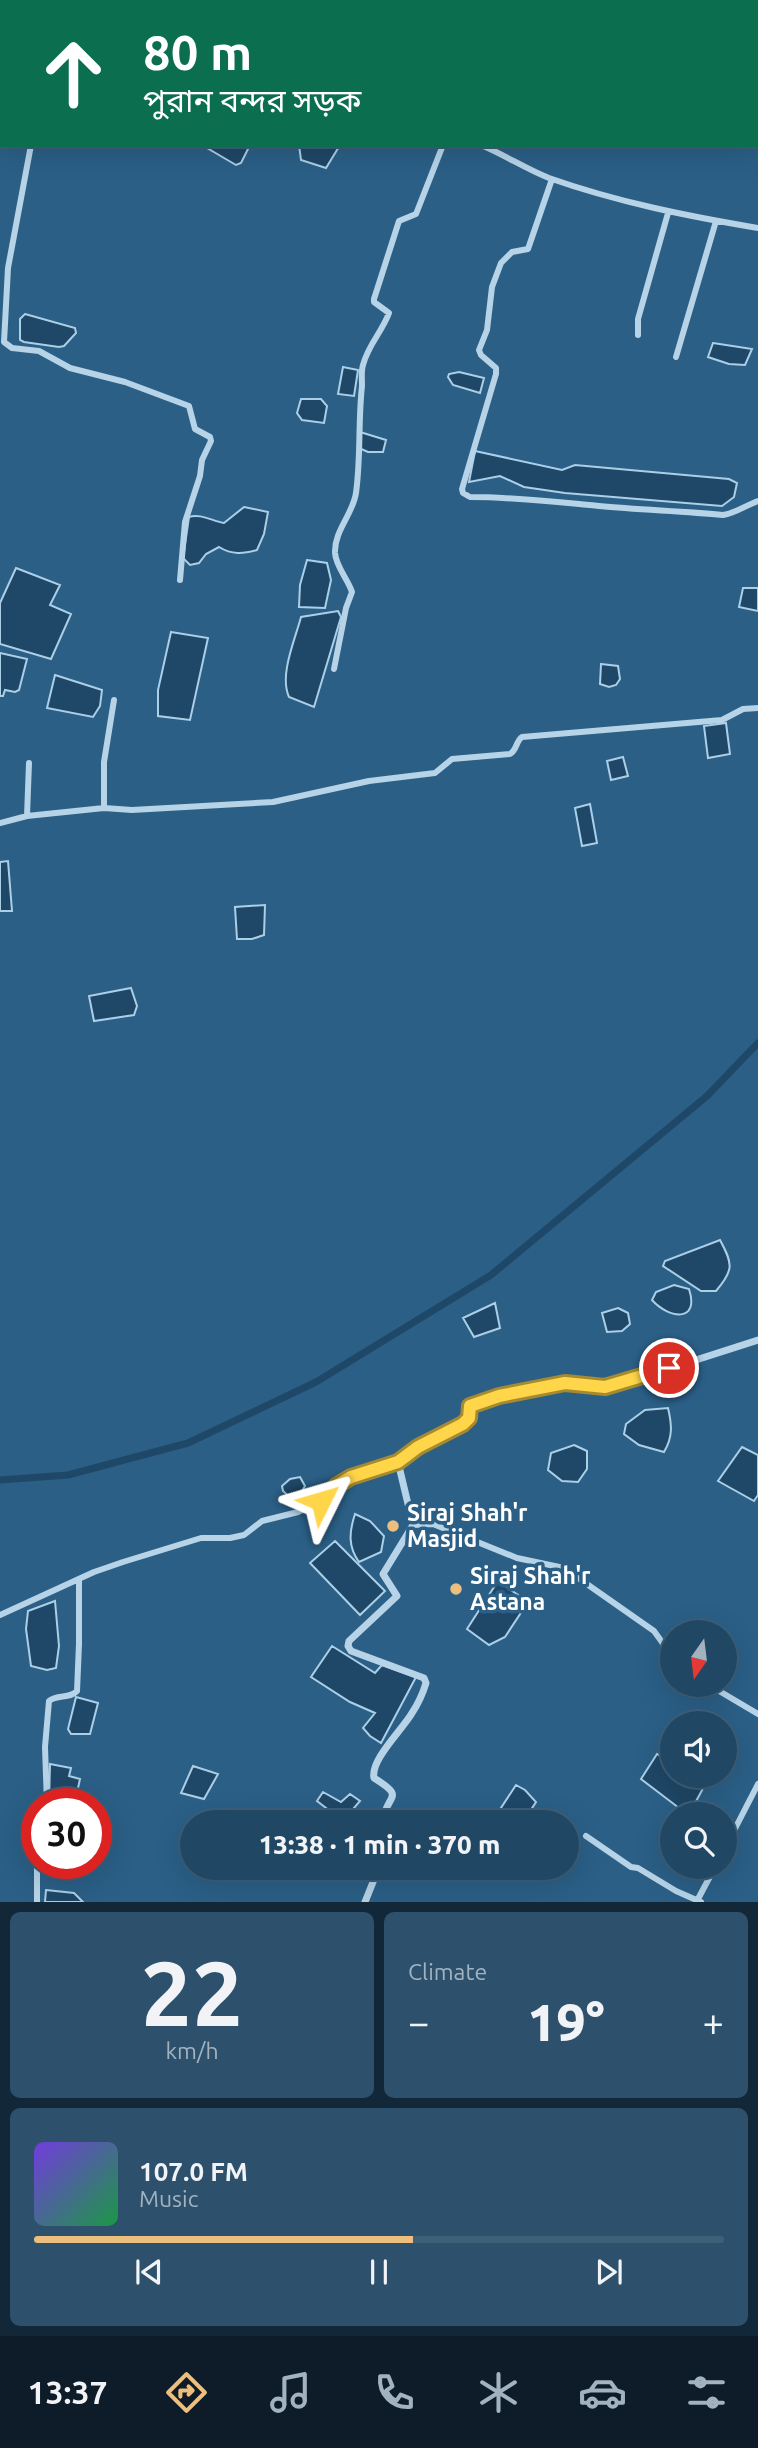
<!DOCTYPE html>
<meta charset="utf-8">
<style>
body{margin:0;font-family:Ubuntu,"Noto Sans Bengali",sans-serif;background:#2d516d;color:#f1f3f6;height:100vh;display:flex;flex-direction:column;font-size:26px;white-space:nowrap}
*{box-sizing:border-box;margin:0}
p{font-size:23px;color:#a2b2bf}
.icon{flex:none;width:38px;height:38px;fill:none;stroke:currentColor;stroke-width:2;stroke-linecap:round;stroke-linejoin:round}
.map{position:relative;height:1902px;overflow:hidden}
.side{display:flex;flex-direction:column;gap:10px;padding:10px;background:#122737;flex:1}
.side>*{flex:none}
.banner{position:absolute;left:0px;top:0px;width:760px;height:147px;box-shadow:0 7px 28px #0002,0 0 0 2px #3d5f78;background:#0b6e4f;color:#fff;overflow:hidden}
.needle{width:46px;rotate:194deg}
.tools{position:absolute;left:660px;top:1620px;display:grid;gap:14px}
.tools a{display:grid;place-items:center;width:77px;height:77px;border-radius:50%;background:#204764;box-shadow:0 7px 28px #0002,0 0 0 2px #3d5f78;font-size:35px}
.speed{position:absolute;left:21px;top:1788px;display:flex;gap:14px;font-size:35px;font-weight:700;text-align:center}
.speed>*{display:grid;place-content:center;width:91px;height:91px;border-radius:50%;background:#204764;box-shadow:0 7px 28px #0002,0 0 0 2px #3d5f78;line-height:1}
.speed .limit{border:10px solid #d22;background:#fff;color:#111}
.pin{position:absolute;display:grid;place-items:center;width:60px;height:60px;color:#fff;margin:-30px;border:4px solid #fff;border-radius:50%;box-shadow:0 2px 7px #0007}
.me{position:absolute;width:77px;margin:-38px;rotate:50deg;stroke-linejoin:round;filter:drop-shadow(0 0 5px #0008)}
.turn{display:flex;align-items:center;gap:24px;height:147px;padding:0 28px;font-size:32px}
.turn .icon{width:91px;height:91px;stroke-width:2.5}
.turn b{display:block;font-size:49px;line-height:60px}
.big{font-size:52px;font-weight:800;line-height:1.1}
.side .widget{flex:1;display:flex;flex-direction:column;justify-content:center;gap:10px;min-width:0;padding:0 24px;border-radius:10px;background:#2d516d}
.side .dial{align-items:center;gap:0}
.dial b{font-size:91px;line-height:1}
.song{display:flex;align-items:center;gap:21px}
.cover{width:84px;height:84px;border-radius:10px;background:linear-gradient(135deg,hsl(260 70% 55%),hsl(140 70% 35%))}
.played{height:7px;border-radius:4px;background:linear-gradient(90deg,#edbf7e 55%,#3d5f78 55%)}
.keys{display:flex;justify-content:space-around;direction:ltr}
.heat{display:flex;justify-content:space-between;align-items:center;font-size:38px;direction:ltr}
.side .tiles{flex:1;display:grid;gap:10px;grid-template-columns:1fr 1fr}
.widget:last-child{grid-column:span 2}
.trip{position:absolute;left:180px;top:1810px;width:399px;height:70px;border-radius:35px;background:#204764;box-shadow:0 7px 28px #0002,0 0 0 2px #3d5f78;font-weight:800;line-height:70px;text-align:center}
.menu{display:flex;height:112px;justify-content:space-around;align-items:center;background:#0d1c28;color:#a2b2bf}
.menu .icon{width:49px;height:49px}
.menu .active{color:#edbf7e}
.menu b{font-size:32px;color:#f1f3f6}
.map>svg:first-child{display:block}
.water{fill:#1f4767;stroke:#abcfe7;stroke-width:2}
.lines{fill:none;stroke-linecap:round;stroke-linejoin:round}
.canal{stroke:#1f4767;stroke-width:7}
.minor{stroke:#b6d3e7;stroke-width:6}
.tertiary{stroke:#b6d3e7;stroke-width:7}
.route-casing{stroke:#a68a30;stroke-width:18}
.route{stroke:#ffd54a;stroke-width:12}
.poi-dot{fill:#edbf7e;stroke:#2b5f86;stroke-width:2.5}
.labels{text-anchor:middle;stroke-width:7;stroke-linejoin:round;paint-order:stroke}
.poi-label{font-size:23px;font-weight:bold;fill:#fff;stroke:#2b5f86;text-anchor:start}
</style>
<div class="map">
<svg width="758" height="1902" viewBox="0 0 758 1902">
<rect width="100%" height="100%" fill="#2b5f86"/>
<path class="water" d="M 202,145 L 249,145 L 249,147 L 241,163 L 236,165 Z
M 299,145 L 340,145 L 326,168 L 301,160 Z
M 25,314 L 75,328 L 76,333 L 64,346 L 59,347 L 24,342 L 20,340 L 20,319 Z
M 713,343 L 752,349 L 745,365 L 729,364 L 708,357 Z
M 343,367 L 358,370 L 354,396 L 338,394 Z
M 459,372 L 484,378 L 480,393 L 453,385 L 448,377 L 449,374 Z
M 301,399 L 321,399 L 327,406 L 324,423 L 302,420 L 297,413 Z
M 360,432 L 386,440 L 383,452 L 368,452 L 359,448 Z
M 475,451 L 562,470 L 575,465 L 729,479 L 737,483 L 734,497 L 722,506 L 565,493 L 524,487 L 500,476 L 469,482 Z
M 244,507 L 268,512 L 264,534 L 257,550 C 243,554 232,555 219,547 L 206,554 L 199,563 L 190,565 L 183,558 L 189,517 C 199,513 213,521 224,523 Z
M 307,560 L 327,563 L 331,580 L 325,608 L 299,607 L 300,585 Z
M 16,568 L 60,585 L 50,605 L 71,614 L 51,659 L 0,644 L 0,603 Z
M 743,588 L 758,588 L 758,611 L 739,607 Z
M 338,611 L 341,617 L 314,707 L 289,697 C 279,675 295,640 301,617 Z
M 171,632 L 208,638 L 190,720 L 158,716 L 158,690 Z
M 0,653 L 27,659 L 19,690 L 15,692 L 5,690 L 3,696 L 0,696 Z
M 601,664 L 618,666 L 620,679 L 616,685 L 609,687 L 600,684 Z
M 55,675 L 102,690 L 100,706 L 93,717 L 47,708 Z
M 726,723 L 730,754 L 708,758 L 704,726 Z
M 623,757 L 628,776 L 611,780 L 607,761 Z
M 590,804 L 597,843 L 582,846 L 575,808 Z
M 8,861 L 12,911 L 0,911 L 0,862 Z
M 265,905 L 264,935 L 252,939 L 237,939 L 235,907 Z
M 131,988 L 137,1006 L 134,1015 L 94,1021 L 89,996 Z
M 720,1240 C 733,1264 734,1270 716,1291 L 701,1291 L 663,1266 L 665,1261 Z
M 674,1285 L 689,1289 C 700,1323 669,1319 652,1300 L 656,1292 Z
M 495,1303 L 500,1328 L 474,1337 L 463,1318 Z
M 618,1308 L 628,1313 L 630,1324 L 622,1331 L 607,1332 L 602,1313 Z
M 668,1408 C 672,1425 673,1437 664,1452 L 639,1445 L 624,1434 L 626,1424 L 645,1410 Z
M 574,1445 L 587,1451 L 587,1469 L 578,1482 L 562,1481 L 548,1470 L 551,1453 Z
M 742,1447 L 758,1455 L 758,1495 L 754,1501 L 718,1481 Z
M 300,1477 L 305,1486 L 302,1491 L 291,1498 L 283,1491 L 282,1486 L 290,1479 Z
M 355,1514 L 370,1521 L 384,1536 L 381,1552 L 359,1562 C 348,1547 349,1532 355,1514 Z
M 335,1541 L 385,1591 L 360,1615 L 310,1563 Z
M 498,1581 L 528,1602 L 505,1637 L 489,1645 L 467,1629 Z
M 55,1601 L 59,1646 L 56,1668 L 47,1670 L 31,1666 L 26,1629 L 28,1611 Z
M 332,1646 L 375,1673 L 382,1665 L 416,1677 L 381,1743 L 370,1736 L 363,1728 L 375,1713 L 350,1702 L 311,1677 Z
M 76,1697 L 98,1703 L 90,1734 L 71,1734 L 68,1729 Z
M 657,1754 L 672,1762 L 672,1776 L 698,1776 L 707,1781 L 694,1805 L 679,1808 L 641,1779 Z
M 50,1764 L 71,1768 L 69,1776 L 80,1779 L 76,1797 L 92,1801 L 91,1804 L 49,1804 Z
M 193,1766 L 218,1774 L 204,1799 L 181,1793 Z
M 516,1785 L 525,1790 L 536,1802 L 523,1822 L 503,1822 L 499,1811 Z
M 323,1792 L 341,1802 L 350,1794 L 360,1801 L 343,1821 L 317,1801 Z
M 46,1890 L 74,1893 L 83,1902 L 45,1902 Z"/>
<g class="lines">
<path class="canal" d="M 0,1480 L 68,1475 L 188,1443 L 316,1382 L 491,1275 L 707,1096 L 758,1043"/>
<path class="minor" d="M 94,0 L 95,2
M 57,2 L 57,0
M 251,2 L 252,0
M 397,2 L 397,0
M 0,21 L 2,21
M 31,145 L 8,268 L 4,342 L 12,348 L 39,351 L 70,368 L 125,382 L 189,406 L 195,429 L 210,437 L 211,441 L 202,460 L 200,476 L 185,522 L 180,580
M 481,145 C 505,155 526,169 549,178 C 617,202 687,216 758,228
M 552,179 L 528,249 L 512,252 L 501,263 L 492,287 L 487,330 L 479,350 L 481,355 L 496,368 L 496,374 L 462,489 L 463,493 L 470,497 C 514,497 556,502 599,506 C 641,510 682,511 723,515 C 736,513 746,505 758,501
M 638,335 L 638,319 L 668,213
M 676,357 L 716,221
M 334,669 L 346,608 L 352,592 C 348,579 336,567 335,553 C 334,531 353,514 356,493 C 361,457 358,421 362,386 C 362,379 361,371 363,365 C 368,345 382,332 389,313 L 374,302 L 374,299 L 399,221 L 416,214 L 443,145
M 104,808 L 104,762 L 114,700
M 27,816 L 29,763
M 0,823 L 27,816 L 104,808 L 132,810 L 273,802 L 369,781 L 435,773 L 452,759 L 510,754 C 517,750 516,741 522,737 L 722,720 L 743,709 L 758,708
M 413,1525 L 433,1524 L 517,1558 L 564,1568 L 654,1631 L 672,1656
M 0,1615 L 94,1572 L 123,1562 L 201,1538 L 230,1538 L 244,1535 L 262,1521 L 298,1512 L 322,1501 L 336,1486 L 351,1477 L 398,1462
M 709,1685 L 758,1714
M 47,1804 L 45,1747 L 49,1701 C 57,1694 70,1699 77,1691 L 79,1644 L 79,1579
M 586,1836 L 631,1867 L 638,1868 L 676,1891 L 701,1902
M 724,1850 L 758,1784
M 37,1864 L 37,1902
M 698,1899 L 715,1867"/>
<path class="tertiary" d="M 383,1822 C 385,1794 408,1799 374,1778 C 370,1760 403,1729 412,1713 C 418,1704 423,1693 426,1683 L 424,1678 L 351,1651 L 348,1646 L 349,1641 L 397,1596 L 383,1574 L 413,1525 L 398,1462 L 418,1447 L 467,1421 L 470,1406 L 499,1396 L 565,1383 L 605,1387 L 646,1376 L 758,1340
M 365,1902 L 379,1867"/>
</g>
<g class="lines">
<g class="route-casing">
<path id="route" d="M 321,1501 L 336,1486 L 351,1477 L 398,1462 L 418,1447 L 463,1424 L 469,1418 L 470,1406 L 499,1396 L 565,1383 L 605,1387 L 669,1368"/>
</g>
<use href="#route" class="route"/>
</g>
<g class="poi-dot">
<circle cx="393" cy="1526" r="7"/>
<circle cx="456" cy="1589" r="7"/>
</g>
<g class="labels">
<g class="poi-label">
<text x="407" y="1521">Siraj Shah'r<tspan x="407" dy="26">Masjid</tspan></text>
<text x="470" y="1584">Siraj Shah'r<tspan x="470" dy="26">Astana</tspan></text>
</g>
</g>
</svg>
<div class="tools">
<a><svg class="needle" viewBox="-14 -14 28 28"><path d="M0-13l5 13h-10z" fill="#e53935"/><path d="M0 13l5-13h-10z" fill="#a2b2bf"/></svg></a>
<a><svg class="icon" aria-label="sound" viewBox="0 0 24 24"><path d="M4 9h4l5-4v14l-5-4H4zM17 9q2 3 0 6"/></svg></a>
<a><svg class="icon" aria-label="search" viewBox="0 0 24 24"><circle cx="10" cy="10" r="6"/><path d="M15 15l6 6"/></svg></a>
</div>
<div class="speed"><div class="limit">30</div></div>
<div class="pin" style="left:669px;top:1368px;background:#d93025"><svg class="icon" aria-label="arrive" viewBox="0 0 24 24"><path d="M6 21V4h12l-3 4 3 4H6"/></svg></div>
<svg class="me" style="left:321px;top:1501px" viewBox="-20 -20 40 40"><path d="M0-17L14 15 0 8-14 15z" fill="#ffd54a" stroke="#fff" stroke-width="4"/></svg>
<div class="trip">13:38 · 1 min · 370 m</div>
<div class="banner">
<div class="turn"><svg class="icon" aria-label="ahead" viewBox="0 0 24 24"><path d="M12 20V5M6 11l6-6 6 6"/></svg><div><b>80 m</b>পুরান বন্দর সড়ক</div></div>
</div>
</div>
<section class="side">
<div class="tiles">
<div class="widget dial"><b>22</b><p>km/h</p></div>
<div class="widget"><p>Climate</p>
<div class="heat"><a>−</a><b class="big">19°</b><a>+</a></div>
</div>
<div class="widget">
<div class="song"><i class="cover"></i><div><b>107.0 FM</b><p>Music</p></div></div>
<div class="played"></div>
<div class="keys"><svg class="icon" aria-label="previous" viewBox="0 0 24 24"><path d="M18 5L8 12l10 7zM5 5v14"/></svg><svg class="icon" aria-label="pause" viewBox="0 0 24 24"><path d="M8 5v14M16 5v14"/></svg><svg class="icon" aria-label="next" viewBox="0 0 24 24"><path d="M6 5l10 7-10 7zM19 5v14"/></svg></div>
</div>
</div>
</section>
<nav class="menu">
<b>13:37</b>
<svg class="icon active" aria-label="directions" viewBox="0 0 24 24"><path d="M12 3l9 9-9 9-9-9zM9 14v-3h6M13 9l2 2-2 2"/></svg>
<svg class="icon" aria-label="music" viewBox="0 0 24 24"><path d="M9 18V5l10-2v13"/><circle cx="6" cy="18" r="3"/><circle cx="16" cy="16" r="3"/></svg>
<svg class="icon" aria-label="phone" viewBox="0 0 24 24"><path d="M5 4h4l2 5-3 2q2 4 5 5l2-3 5 2v4C11 20 4 13 5 4z"/></svg>
<svg class="icon" aria-label="climate" viewBox="0 0 24 24"><path d="M12 3v18M4 7l16 10M4 17L20 7"/></svg>
<svg class="icon" aria-label="car" viewBox="0 0 24 24"><path d="M5 17H2v-5l4-1 3-4h7l3 4 3 1v5h-3M9 17h6M6 11h13"/><circle cx="7" cy="17" r="2"/><circle cx="17" cy="17" r="2"/></svg>
<svg class="icon" aria-label="filters" viewBox="0 0 24 24"><path d="M4 7h16M4 17h16"/><circle cx="9" cy="7" r="2"/><circle cx="15" cy="17" r="2"/></svg>
</nav>
